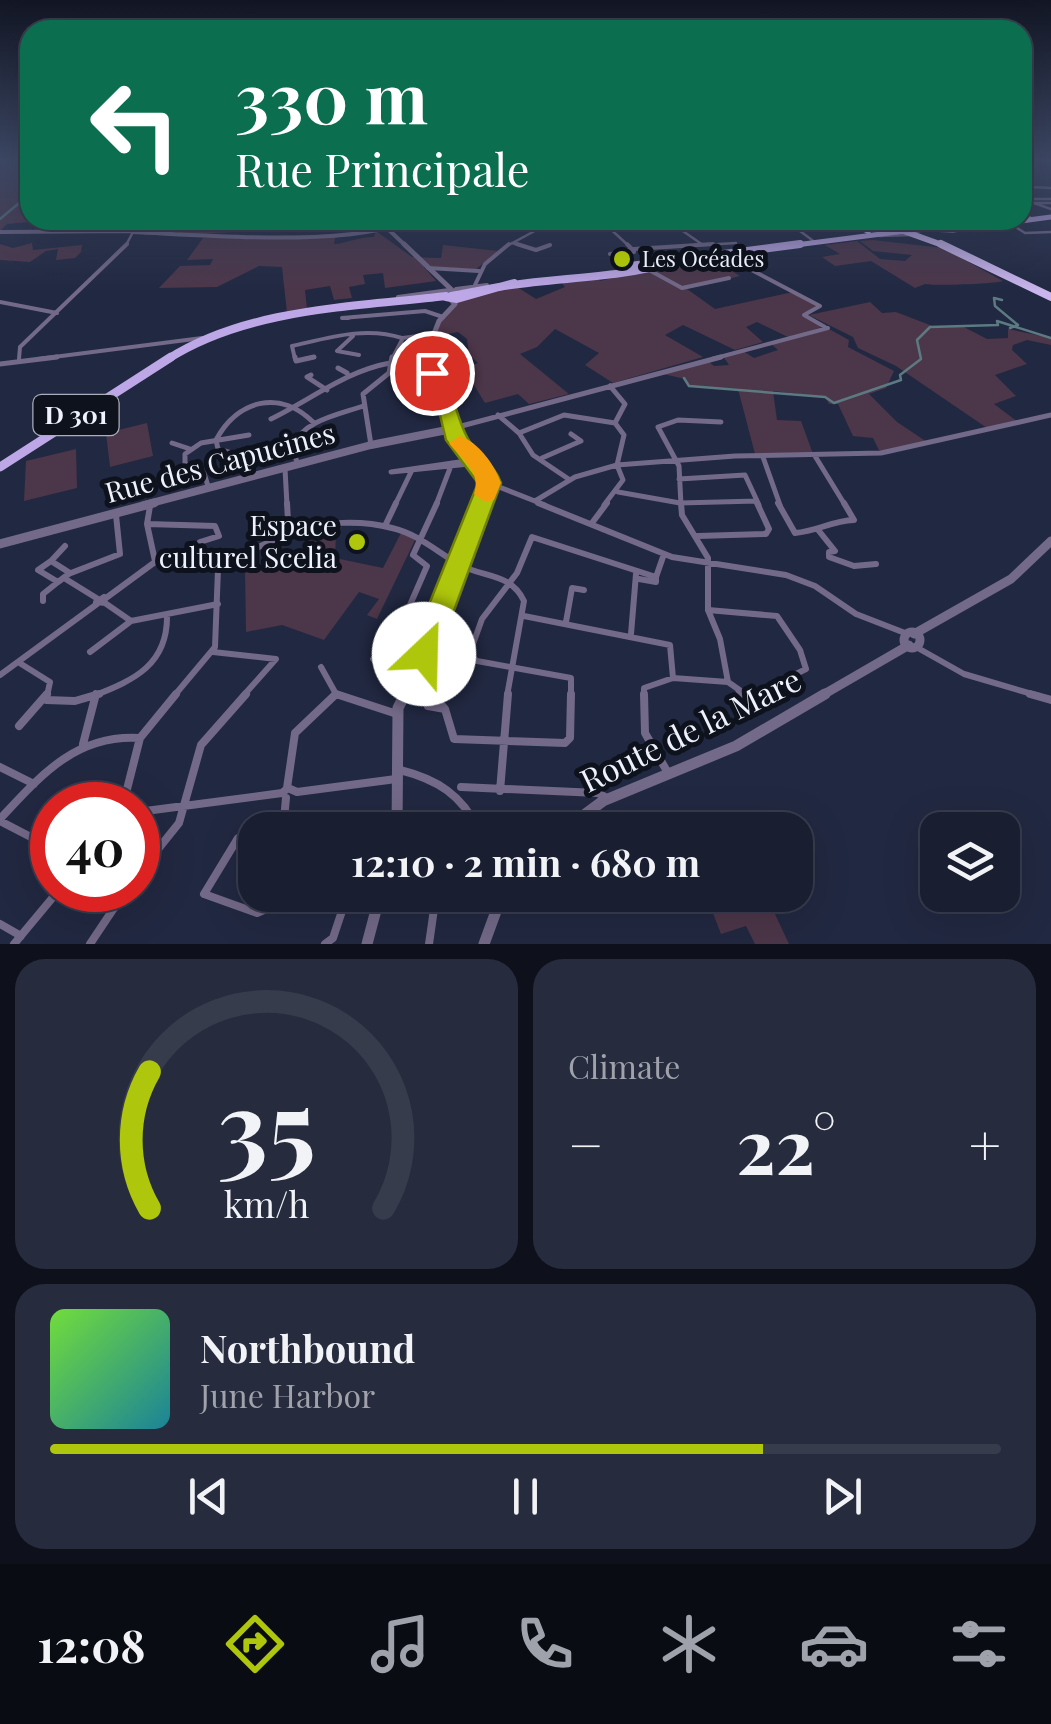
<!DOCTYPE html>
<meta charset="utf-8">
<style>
body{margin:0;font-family:"Playfair Display",serif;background:#262b3d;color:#f1f3f6;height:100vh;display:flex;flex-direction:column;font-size:38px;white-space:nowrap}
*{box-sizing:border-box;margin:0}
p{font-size:32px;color:#9fa2ab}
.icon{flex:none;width:55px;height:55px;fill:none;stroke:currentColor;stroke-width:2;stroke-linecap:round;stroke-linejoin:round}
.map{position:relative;height:944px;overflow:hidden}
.details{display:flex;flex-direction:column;gap:15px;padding:15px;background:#0e101b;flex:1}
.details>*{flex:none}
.guide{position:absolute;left:20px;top:20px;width:1012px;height:210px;border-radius:30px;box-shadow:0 10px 40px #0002,0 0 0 2px #373c4d;background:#0b6e4f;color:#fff;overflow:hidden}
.tools{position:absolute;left:920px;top:812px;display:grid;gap:20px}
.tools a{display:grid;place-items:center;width:100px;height:100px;border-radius:20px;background:#191e31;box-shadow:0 10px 40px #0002,0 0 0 2px #373c4d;font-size:50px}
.speed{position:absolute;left:30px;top:782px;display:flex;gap:20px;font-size:50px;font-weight:700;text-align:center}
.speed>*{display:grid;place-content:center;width:130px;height:130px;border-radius:50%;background:#191e31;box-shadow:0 10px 40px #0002,0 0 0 2px #373c4d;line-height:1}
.speed .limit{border:15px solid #d22;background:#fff;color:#111}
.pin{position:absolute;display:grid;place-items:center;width:85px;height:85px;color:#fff;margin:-42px;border:5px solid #fff;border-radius:50%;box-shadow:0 2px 10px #0007}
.me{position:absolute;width:110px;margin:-55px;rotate:24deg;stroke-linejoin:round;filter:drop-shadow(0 0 8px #0008)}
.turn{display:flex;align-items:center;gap:35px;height:210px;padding:0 50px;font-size:45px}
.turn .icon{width:130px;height:130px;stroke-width:2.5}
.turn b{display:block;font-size:70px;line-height:85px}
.big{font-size:75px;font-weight:700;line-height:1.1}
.details .tile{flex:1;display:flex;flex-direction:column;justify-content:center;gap:15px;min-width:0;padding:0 35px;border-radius:30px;background:#262b3d}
.details .dial{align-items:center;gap:0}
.dial svg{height:260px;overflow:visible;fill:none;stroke:#373c4d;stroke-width:7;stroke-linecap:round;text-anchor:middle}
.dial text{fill:#f1f3f6;stroke:none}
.song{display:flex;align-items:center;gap:30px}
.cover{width:120px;height:120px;border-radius:15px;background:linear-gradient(135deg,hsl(100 70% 55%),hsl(190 70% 35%))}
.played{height:10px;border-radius:5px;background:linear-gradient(90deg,#aec60b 75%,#373c4d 75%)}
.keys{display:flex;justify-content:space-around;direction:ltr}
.heat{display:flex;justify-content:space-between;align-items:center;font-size:55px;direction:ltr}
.details .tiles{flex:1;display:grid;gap:15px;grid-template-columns:1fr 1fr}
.tile:last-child{grid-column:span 2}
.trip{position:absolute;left:238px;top:812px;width:575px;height:100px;border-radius:30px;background:#191e31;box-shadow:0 10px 40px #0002,0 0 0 2px #373c4d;font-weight:700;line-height:100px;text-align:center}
.menu{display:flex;height:160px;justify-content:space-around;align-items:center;background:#0a0c14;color:#9fa2ab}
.menu .icon{width:70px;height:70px}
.menu .selected{color:#aec60b}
.menu b{font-size:45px;color:#f1f3f6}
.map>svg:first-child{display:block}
.green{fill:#4c3649}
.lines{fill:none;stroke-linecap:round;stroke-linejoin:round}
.stream{stroke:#5b7a82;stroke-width:2.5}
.minor-far4{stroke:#736988;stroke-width:2.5}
.minor-far3{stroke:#736988;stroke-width:4}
.minor-far2{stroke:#736988;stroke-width:5}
.minor-far1{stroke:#736988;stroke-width:6}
.minor{stroke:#736988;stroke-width:8}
.tertiary-far4{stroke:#736988;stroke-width:4}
.tertiary-far3{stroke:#736988;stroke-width:5}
.tertiary-far2{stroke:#736988;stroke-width:8}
.tertiary-far1{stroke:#736988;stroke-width:9}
.tertiary{stroke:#736988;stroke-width:11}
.primary-far2{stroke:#bda7e6;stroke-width:5}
.primary-far1{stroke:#bda7e6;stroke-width:8}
.primary{stroke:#bda7e6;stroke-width:9}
.trunk-far1{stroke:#cab6ed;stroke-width:6}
.trunk{stroke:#cab6ed;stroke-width:8}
.primary-bridge{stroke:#bda7e6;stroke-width:5}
.route{fill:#aec60b;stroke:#718107;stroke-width:2.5}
.slow{fill:#f59e0b}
.poi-dot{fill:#aec60b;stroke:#0e121d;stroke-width:4}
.labels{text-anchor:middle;stroke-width:10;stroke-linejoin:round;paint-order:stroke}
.far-poi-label{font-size:22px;fill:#eff2fc;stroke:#0e121d;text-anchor:start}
.shield{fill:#0e121d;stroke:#acafb9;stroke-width:2.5}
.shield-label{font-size:25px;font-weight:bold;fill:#eff2fc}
.street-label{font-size:28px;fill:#eff2fc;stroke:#0e121d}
.poi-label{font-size:28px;fill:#eff2fc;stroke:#0e121d;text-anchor:end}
.near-street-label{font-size:32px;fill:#eff2fc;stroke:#0e121d}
</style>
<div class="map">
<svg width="1051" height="944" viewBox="0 0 1051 944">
<rect width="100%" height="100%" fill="#212841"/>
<path class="green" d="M 0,160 L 30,160 L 30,200 L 26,204 L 30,205 L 30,220 L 39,221 L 7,224 L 0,231 Z
M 177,220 L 244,220 L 249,231 L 179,235 Z
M 376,231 L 412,257 L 441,258 L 443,245 L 499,251 L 476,269 L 424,267 L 436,281 L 385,288 L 383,273 L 363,275 L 365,284 L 349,287 L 352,298 L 334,300 L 330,286 L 305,290 L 307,309 L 287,313 L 282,267 L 259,266 L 217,287 L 159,288 L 180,266 L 210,265 L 213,259 L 187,260 L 203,238 L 336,234 L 334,244 C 348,243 357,237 374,237 Z
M 873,240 L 943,248 L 1003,281 C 994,284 932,286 925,284 L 915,288 L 871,261 L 835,266 L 822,257 L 840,254 L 825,245 L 857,241 L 880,259 L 905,261 L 912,255 L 873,251 L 860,241 Z
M 32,243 L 33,250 L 82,245 L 81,252 L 75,258 L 56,260 L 58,249 L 46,251 L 30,262 L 0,260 L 0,244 L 13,248 Z
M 709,257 L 740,276 L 687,289 L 715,309 L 793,292 L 816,306 L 802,315 L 822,327 L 790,338 L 757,322 L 746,327 L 763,342 L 735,350 L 683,325 L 665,335 L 703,357 L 613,383 L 585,365 L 599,353 L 555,329 L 537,347 L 520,354 L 569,394 L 529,404 L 518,394 L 485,403 L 472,382 L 454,383 L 448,373 L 478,363 L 469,355 L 467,339 L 458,332 L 428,338 L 453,304 L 514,285 L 536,299 L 565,287 L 558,278 L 594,274 L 600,281 L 608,279 L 602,272 Z
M 870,302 L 882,313 L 896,312 L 935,327 L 960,325 L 987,339 L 1008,338 L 1008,329 L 1051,338 L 1051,345 L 1027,340 L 1013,345 L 1012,350 L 1027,364 L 995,375 L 1016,396 L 994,404 L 1018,422 L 987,428 L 896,366 L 858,348 L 853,337 L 809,315 Z
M 829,329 L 849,340 L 848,347 L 894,371 L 886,388 L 869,394 L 897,422 L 927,442 L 880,452 L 873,438 L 853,436 L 838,404 L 829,404 L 825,397 L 773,391 L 777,420 L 801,421 L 813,454 L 755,454 L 738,389 L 690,386 L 685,379 L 659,373 L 706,359 L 714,366 L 729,365 L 722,355 L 743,351 L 754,358 L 778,350 L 770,343 Z
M 147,423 L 153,456 L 110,467 L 106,433 Z
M 76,449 L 77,488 L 24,501 L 26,461 Z
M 342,527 L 336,533 L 335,558 L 383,568 L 401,533 L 415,540 L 377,619 L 367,615 L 379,599 L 359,592 L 324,640 L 282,625 L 246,632 L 245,573 L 307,546 L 305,532 Z
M 706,895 L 766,895 L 789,944 L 755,944 L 746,926 L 721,934 Z"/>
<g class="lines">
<path class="stream" d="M 0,219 L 30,194
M 1002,300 L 994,298 L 995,306 L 1018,325 L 1010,328
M 684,378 L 689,386 L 825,397 L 834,403 L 901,380 L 900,375 L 921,359 L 917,340 L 930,327 L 998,325 L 997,321 L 1051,338"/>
<path class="minor-far4" d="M 1022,174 L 1032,174
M 1022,178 L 1030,187 L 1022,187
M 1030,187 L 1051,188
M 1022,199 L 1051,199
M 1051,203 L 1034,203 L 1051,209
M 1022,213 L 1030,217
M 607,220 L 605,224 L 630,247
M 619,220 L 677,227 L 703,245
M 770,220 L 800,231 L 816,243
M 1008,222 L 1025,233 L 1051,232
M 389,230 L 545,226
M 880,236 L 911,235
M 512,243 L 525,247
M 125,247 L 133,232
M 505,247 L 555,220
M 545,247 L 550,245
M 670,247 L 736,243"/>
<path class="minor-far3" d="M 517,244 L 536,250 L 550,245
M 627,244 L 631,248
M 634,249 L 713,244
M 634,249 L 634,252 L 626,250 Z
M 610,254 L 627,252
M 737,254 L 742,265 L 820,306 L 804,315 L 825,327
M 428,268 L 479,271
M 649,270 L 682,288 L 729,278
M 474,287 L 485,264 L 509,244
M 456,289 L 487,285
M 398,297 L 449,290
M 0,302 L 57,313
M 349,318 L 342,318 L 425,311 L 443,317
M 353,336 L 337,351 L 359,355
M 19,359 L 20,347 L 127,244
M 38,359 L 202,338
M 295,359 L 292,346 C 328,338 365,326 402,338
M 304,359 L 314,357
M 392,359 L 403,338 L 432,334
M 712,359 L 828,328"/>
<path class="minor-far2" d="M 295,357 L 296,361 L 314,357
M 0,364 L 57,357
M 338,368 L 347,373
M 311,375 L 307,377 L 327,390
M 498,415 L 519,433 L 533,455 L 570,480
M 271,419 C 312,399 346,371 390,363
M 454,428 L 721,357
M 519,433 L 564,415 L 615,423
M 172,443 L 190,449
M 371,445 L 363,394 L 389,373 L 392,357
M 292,447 L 245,457 L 218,449 L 216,440 C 238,399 281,389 314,423
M 815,456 L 845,505
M 763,457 L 780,505
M 542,458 L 581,441 L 571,434
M 473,460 L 391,472 L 479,463
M 298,465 L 292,447 C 304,420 337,415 363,406
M 285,469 L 287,505
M 679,479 L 745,475 L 759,505
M 489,483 L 545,505
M 208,486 L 204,473 L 185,463 L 185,454 L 201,443 L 249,435
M 618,492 L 680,503 L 757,501
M 535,501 L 575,477 L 617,465 L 735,456 L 881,453 L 1051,415
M 395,505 L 412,470
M 436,505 L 452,463
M 604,505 L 623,480 L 617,465 L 624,435 L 615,423 L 625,404 L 610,386
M 681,505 L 679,466 L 658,427 L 678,420 L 721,422"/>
<path class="minor-far1" d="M 287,503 L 288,521
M 538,503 L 672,557 L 786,575 L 815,586 L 856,614 L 905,633
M 681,503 L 682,515 L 708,558 L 708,610
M 778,503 L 795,533 C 818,531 831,521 854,520 L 844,503
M 150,506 L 147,524 L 155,561
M 592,523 L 607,503
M 147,524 L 215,526 L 219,536 L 200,542
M 385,526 L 396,503
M 819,531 L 835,551 L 829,552 L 829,557 L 854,566 L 876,564
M 698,536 L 766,534 L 769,529 L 757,503
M 51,561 L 65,546
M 51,561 L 70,573 L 58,582 L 38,570 Z
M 155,562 C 209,582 244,550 293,532 C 323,521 362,520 392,528 C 418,534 437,552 460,565 C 484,578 511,573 524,601 L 507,696
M 71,573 L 120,554 L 116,515
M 656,577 L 664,554
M 64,578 L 98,599
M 639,579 L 656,582 L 656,577
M 104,597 L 105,603 L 96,602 Z
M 106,598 L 155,562
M 43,601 L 43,594 L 58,582
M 105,603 L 131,621 L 218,604
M 708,610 L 777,616 L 800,650 L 806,669 L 752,696
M 708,610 L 720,639 L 728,682 L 748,696
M 524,616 L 670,645 L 673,678
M 566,622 L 572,588 L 584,590
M 631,634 L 636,574
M 396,637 L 427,566 L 413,555 L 437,503
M 916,647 L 964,674 L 1039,696
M 90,652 L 131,621
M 213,652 L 276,659 L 243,696
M 373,659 L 381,667 L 411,677
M 18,662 L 50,682 L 47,696
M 321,667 L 336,694
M 0,675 L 97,604
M 93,696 C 135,680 168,664 167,615
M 174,696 L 215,647 L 218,569
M 334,696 L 343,696
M 571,696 L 571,678 L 477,661 L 469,655 L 482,619 L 517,573 L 532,537 L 656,577
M 644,696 L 644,688 L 673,678 L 728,682"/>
<path class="minor" d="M 644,694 L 645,733 L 668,773
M 739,694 L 757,694
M 1030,694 L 1051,700
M 435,697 L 445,709 L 428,706 Z
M 46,700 L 75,701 L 99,694
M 445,709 L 454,739 L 565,743 L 570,738 L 571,694
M 19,726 L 47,694
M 83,744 L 96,694
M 0,767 L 34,784
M 400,770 C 436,779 463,795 478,830
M 461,787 L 598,793 L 605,797
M 287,788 L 295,733 L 336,694 L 397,714
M 500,791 L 508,694
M 123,805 L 140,738 L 176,694
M 138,812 L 282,793 L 288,788 L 297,792 L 396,779
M 0,819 C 41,775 76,734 140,738
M 0,821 L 52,848
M 283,830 L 286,798
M 299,830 L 326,830
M 255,833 L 238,838 L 204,894 L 257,913 L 298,895
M 138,874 L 179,823 L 201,745 L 246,694
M 314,895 L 373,910
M 447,895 L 463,898
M 0,924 L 21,936
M 14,944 L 59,890
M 90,944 L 126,890
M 325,944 L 333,938 L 344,905
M 429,944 L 436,895"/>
<path class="tertiary-far4" d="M 1035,160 L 1051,160
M 137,220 L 133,232 C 203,235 350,248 411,220
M 389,230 L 407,247
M 0,232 L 134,231"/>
<path class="tertiary-far3" d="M 404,244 L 455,293
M 424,359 L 439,321 L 455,304 L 451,300"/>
<path class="tertiary-far2" d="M 422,357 L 444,389 L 455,437 L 485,471 L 489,483 L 481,505
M 144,505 L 371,445 L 452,429"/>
<path class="tertiary-far1" d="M 0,544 L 154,503
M904 640a8 8 0 1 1 16 0a8 8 0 1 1-16 0Z
M 914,634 L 1011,579 L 1051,541
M 404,696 L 436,630 L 482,503
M 821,696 L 909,645"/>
<path class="tertiary" d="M 397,830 L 398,708 L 405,694
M 564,830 L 603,801 L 736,746 L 825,694
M 367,944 L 380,895
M 484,944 L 502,895"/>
<path class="primary-far2" d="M 926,229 L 953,230 L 1051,217
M 780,247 L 897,232"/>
<path class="primary-far1" d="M 630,266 L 800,244
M 499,287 L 457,299 L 446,297 Z
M 499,287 L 514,283
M 499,287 C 556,277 618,279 673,262
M 168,359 C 248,308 354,307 446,296"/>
<path class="primary" d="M 0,467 L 171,357"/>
<path class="trunk-far1" d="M 849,220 L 868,231
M 873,220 L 948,247
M 934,220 L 943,223"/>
<path class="trunk" d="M 941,244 L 1051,297"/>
<path class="primary-bridge" d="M 897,232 L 926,229"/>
</g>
<linearGradient id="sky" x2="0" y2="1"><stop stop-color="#121624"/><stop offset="0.55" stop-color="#3d4865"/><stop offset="1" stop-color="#3d4865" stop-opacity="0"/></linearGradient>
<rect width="1051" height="292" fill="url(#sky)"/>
<path class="route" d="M 432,367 L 439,369 C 454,391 455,414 467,437 C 476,455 494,463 501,483 L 438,654 L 434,663 L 424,666 L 413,663 L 409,654 L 478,483 L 446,440 L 434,390 L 423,373 Z"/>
<path class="slow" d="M 460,436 C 478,442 495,465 501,483 L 494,500 L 485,502 L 474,494 C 482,472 462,460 449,443 Z"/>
<g class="poi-dot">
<circle cx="622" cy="259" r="10"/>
<circle cx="357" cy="542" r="10"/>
</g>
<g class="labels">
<g class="far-poi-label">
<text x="642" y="267">Les Océades</text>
</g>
<rect class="shield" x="33.5" y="395" width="85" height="40" rx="8"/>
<g class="shield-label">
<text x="76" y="424">D 301</text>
</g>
<g class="street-label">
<text transform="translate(220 463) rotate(-15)" y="10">Rue des Capucines</text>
</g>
<g class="poi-label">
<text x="337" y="536">Espace<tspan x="337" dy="32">culturel Scelia</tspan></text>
</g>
<g class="near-street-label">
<text transform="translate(691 731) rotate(-26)" y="11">Route de la Mare</text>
</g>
</g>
</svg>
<div class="tools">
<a><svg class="icon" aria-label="layers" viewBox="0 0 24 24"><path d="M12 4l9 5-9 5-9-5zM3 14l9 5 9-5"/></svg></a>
</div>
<div class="speed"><div class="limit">40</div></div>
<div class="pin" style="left:432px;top:373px;background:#d93025"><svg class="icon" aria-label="arrive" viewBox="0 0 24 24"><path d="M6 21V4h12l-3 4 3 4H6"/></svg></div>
<svg class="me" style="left:424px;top:654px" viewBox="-20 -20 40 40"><circle r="19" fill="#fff"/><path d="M0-13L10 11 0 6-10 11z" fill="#aec60b"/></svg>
<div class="trip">12:10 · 2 min · 680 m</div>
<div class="guide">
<div class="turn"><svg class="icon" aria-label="left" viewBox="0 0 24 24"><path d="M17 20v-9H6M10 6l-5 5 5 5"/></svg><div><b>330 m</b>Rue Principale</div></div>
</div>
</div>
<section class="details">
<div class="tiles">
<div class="tile dial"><svg viewBox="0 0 100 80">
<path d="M14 69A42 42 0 1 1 86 69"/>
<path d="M14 69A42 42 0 0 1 14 27" stroke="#aec60b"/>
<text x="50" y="56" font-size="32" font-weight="700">35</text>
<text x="50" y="72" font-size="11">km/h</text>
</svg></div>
<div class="tile"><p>Climate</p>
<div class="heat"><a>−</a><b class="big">22°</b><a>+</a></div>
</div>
<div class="tile">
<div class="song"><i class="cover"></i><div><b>Northbound</b><p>June Harbor</p></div></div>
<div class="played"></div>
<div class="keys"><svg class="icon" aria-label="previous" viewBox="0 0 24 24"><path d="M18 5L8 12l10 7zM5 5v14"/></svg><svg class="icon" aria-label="pause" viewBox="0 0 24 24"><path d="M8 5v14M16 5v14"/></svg><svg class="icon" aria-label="next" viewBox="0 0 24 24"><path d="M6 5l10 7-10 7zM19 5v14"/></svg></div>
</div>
</div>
</section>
<nav class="menu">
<b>12:08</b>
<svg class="icon selected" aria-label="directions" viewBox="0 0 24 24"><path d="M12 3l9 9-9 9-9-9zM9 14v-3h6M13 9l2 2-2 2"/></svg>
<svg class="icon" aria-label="music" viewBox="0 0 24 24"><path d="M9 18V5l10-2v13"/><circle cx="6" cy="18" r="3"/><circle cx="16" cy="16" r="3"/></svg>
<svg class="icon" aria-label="phone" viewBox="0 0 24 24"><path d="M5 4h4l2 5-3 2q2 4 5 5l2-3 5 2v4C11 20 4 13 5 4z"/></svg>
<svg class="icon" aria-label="climate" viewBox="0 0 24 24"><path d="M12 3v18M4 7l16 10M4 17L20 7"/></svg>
<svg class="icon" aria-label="car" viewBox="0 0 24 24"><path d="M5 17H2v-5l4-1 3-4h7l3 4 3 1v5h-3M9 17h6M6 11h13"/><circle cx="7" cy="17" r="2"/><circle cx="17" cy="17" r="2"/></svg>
<svg class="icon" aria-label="filters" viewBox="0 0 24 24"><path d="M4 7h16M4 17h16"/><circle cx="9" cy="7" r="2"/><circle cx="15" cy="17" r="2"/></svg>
</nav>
